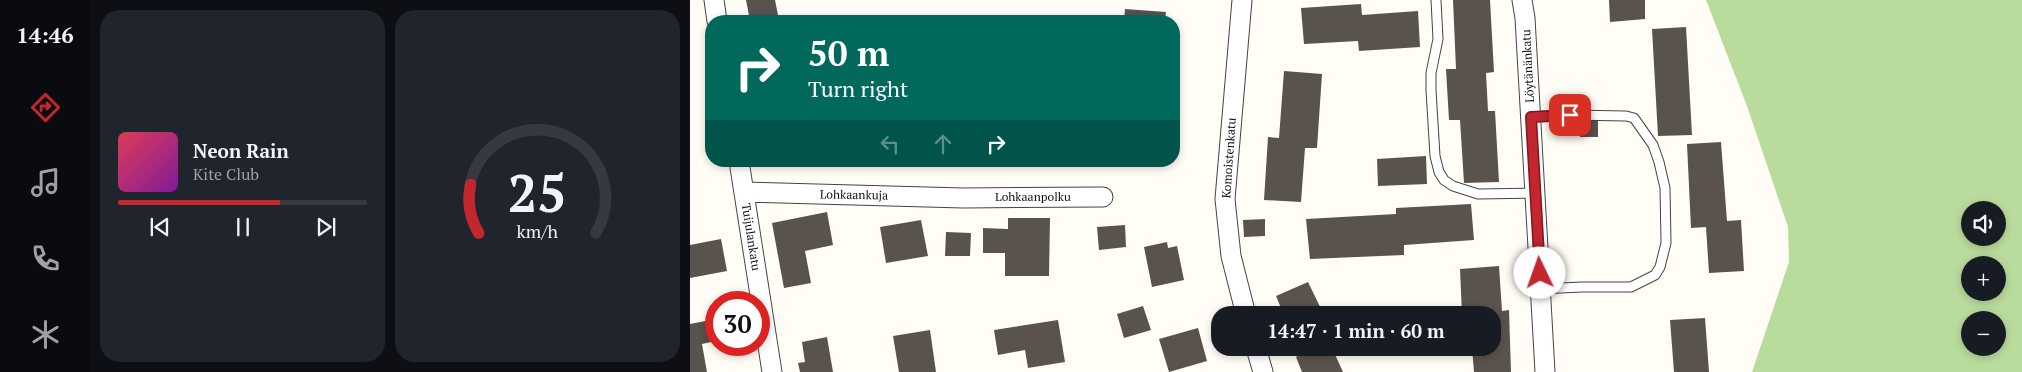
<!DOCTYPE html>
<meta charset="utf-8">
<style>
body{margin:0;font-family:"PT Serif",serif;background:#20242c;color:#f1f3f6;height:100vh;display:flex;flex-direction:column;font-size:19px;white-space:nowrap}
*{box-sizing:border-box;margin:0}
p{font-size:16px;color:#9ea1a6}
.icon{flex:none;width:28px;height:28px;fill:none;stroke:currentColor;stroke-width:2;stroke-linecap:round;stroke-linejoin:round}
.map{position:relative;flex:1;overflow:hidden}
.drawer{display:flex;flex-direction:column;gap:10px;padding:10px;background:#0d0f14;width:600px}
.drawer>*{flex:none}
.hud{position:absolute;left:15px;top:15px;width:475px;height:152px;border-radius:20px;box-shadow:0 2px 8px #0003;background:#00695c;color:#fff;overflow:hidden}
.tools{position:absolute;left:1271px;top:201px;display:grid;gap:10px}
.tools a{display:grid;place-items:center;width:45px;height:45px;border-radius:50%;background:#171b24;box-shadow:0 2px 8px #0003;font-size:25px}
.speed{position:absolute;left:15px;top:291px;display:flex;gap:10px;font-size:25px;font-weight:700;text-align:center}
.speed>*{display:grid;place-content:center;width:65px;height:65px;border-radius:50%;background:#171b24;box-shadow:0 2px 8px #0003;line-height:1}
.speed .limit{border:8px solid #d22;background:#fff;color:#111}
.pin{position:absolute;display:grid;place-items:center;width:42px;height:42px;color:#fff;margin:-21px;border-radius:10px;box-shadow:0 2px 8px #0006}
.me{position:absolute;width:55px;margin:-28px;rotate:357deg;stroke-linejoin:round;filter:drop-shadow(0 0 4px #0008)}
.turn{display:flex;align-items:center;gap:18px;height:105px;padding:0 20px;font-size:22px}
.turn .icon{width:65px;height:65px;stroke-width:2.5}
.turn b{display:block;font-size:35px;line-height:42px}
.lanes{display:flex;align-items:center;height:48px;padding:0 20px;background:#0003;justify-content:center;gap:25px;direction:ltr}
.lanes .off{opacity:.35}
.drawer .card{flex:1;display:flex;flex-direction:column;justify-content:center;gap:8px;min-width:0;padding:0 18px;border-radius:20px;background:#20242c}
.drawer .dial{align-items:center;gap:0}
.dial svg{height:130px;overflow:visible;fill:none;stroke:#363941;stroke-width:7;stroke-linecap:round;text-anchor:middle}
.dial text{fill:#f1f3f6;stroke:none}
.song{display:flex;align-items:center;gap:15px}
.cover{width:60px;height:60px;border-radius:8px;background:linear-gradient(135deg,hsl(350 70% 55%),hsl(290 70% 35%))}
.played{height:5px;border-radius:2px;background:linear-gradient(90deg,#c4262e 65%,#363941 65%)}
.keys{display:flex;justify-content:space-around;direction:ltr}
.drawer .tiles{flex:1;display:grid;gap:10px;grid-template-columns:repeat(2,1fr)}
.trip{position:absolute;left:521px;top:306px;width:290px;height:50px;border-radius:20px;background:#171b24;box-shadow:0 2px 8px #0003;font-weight:700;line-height:50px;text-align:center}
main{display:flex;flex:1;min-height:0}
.tab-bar{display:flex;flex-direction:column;width:90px;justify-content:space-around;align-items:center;background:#090b0e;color:#9ea1a6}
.tab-bar .icon{width:35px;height:35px}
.tab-bar .on{color:#c4262e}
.tab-bar b{font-size:22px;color:#f1f3f6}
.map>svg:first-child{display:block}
.forest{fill:#b9dc9c;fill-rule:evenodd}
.building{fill:#5a524d}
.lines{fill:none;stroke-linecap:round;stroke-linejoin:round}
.lane-casing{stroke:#444;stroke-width:11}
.street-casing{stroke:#444;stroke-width:21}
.lane{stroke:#fff;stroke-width:9}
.street{stroke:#fff;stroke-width:19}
.route-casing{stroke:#7f191e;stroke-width:12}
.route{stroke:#c4262e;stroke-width:9}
.labels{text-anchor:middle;stroke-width:5;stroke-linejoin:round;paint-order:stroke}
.street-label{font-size:12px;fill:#111;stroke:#fff}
</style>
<main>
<nav class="tab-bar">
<b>14:46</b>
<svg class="icon on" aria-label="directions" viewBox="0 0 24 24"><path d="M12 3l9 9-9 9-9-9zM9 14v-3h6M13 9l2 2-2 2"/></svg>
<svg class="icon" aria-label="music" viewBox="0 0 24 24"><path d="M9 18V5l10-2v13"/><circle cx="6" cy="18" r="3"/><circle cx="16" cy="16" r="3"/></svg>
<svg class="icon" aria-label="phone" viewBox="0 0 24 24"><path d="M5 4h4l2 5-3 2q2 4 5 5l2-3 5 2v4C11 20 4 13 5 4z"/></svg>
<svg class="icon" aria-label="climate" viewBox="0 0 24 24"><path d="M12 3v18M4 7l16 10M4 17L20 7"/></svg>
</nav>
<section class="drawer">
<div class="tiles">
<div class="card">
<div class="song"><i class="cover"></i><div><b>Neon Rain</b><p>Kite Club</p></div></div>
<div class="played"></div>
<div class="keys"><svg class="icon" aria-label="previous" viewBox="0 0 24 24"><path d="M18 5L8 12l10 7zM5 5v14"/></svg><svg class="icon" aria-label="pause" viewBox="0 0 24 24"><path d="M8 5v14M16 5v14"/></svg><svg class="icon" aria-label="next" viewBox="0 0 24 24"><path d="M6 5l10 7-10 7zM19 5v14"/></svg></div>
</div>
<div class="card dial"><svg viewBox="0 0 100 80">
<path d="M14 69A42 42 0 1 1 86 69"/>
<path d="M14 69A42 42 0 0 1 9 39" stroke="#c4262e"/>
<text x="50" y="56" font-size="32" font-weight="700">25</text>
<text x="50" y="72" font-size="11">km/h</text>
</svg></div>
</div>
</section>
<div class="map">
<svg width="1332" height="372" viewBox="0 0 1332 372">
<rect width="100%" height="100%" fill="#fffdf5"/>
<path class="forest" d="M 1016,0 L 1332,0 L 1332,372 L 1062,372 L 1099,262 L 1098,227 L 1057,106 ZM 1280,210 L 1308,210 L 1308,238 L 1280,238 ZM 1280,265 L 1308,265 L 1308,292 L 1280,292 ZM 1280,320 L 1308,320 L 1308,348 L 1280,348 Z"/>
<path class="building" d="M 56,0 L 85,0 L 88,15 L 60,21 Z
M 763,0 L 800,0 L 804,72 L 796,73 L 798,111 L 805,111 L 809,182 L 774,183 L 770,120 L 759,120 L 756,69 L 766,69 Z
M 919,0 L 955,0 L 955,19 L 920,22 Z
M 671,4 L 672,15 L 728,11 L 730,47 L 669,51 L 668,41 L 614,44 L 611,8 Z
M 435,9 L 476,12 L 475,21 L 434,21 Z
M 996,27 L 1002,135 L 968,136 L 962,29 Z
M 594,71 L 632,74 L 627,148 L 615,148 L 611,202 L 574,200 L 578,137 L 589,138 Z
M 908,118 L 908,137 L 890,137 L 889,119 Z
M 1031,142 L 1037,221 L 1051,220 L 1054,271 L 1019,273 L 1016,227 L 1001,228 L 997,144 Z
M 736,156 L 737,184 L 688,186 L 687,159 Z
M 781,204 L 784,240 L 714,245 L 714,255 L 620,259 L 616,219 L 706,214 L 706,208 Z
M 137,212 L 143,245 L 115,251 L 121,283 L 94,288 L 82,223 Z
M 318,218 L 360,218 L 359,276 L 315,276 L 315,253 L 293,253 L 293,228 L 318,229 Z
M 575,219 L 575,236 L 554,237 L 553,220 Z
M 231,220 L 238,256 L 196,263 L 190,227 Z
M 435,225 L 436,247 L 409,250 L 407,227 Z
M 256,232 L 281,233 L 280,256 L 255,256 Z
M 31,239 L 37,271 L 0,278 L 0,245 Z
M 477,242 L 478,248 L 487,246 L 494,280 L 462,287 L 454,247 Z
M 809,266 L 812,311 L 819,310 L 821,372 L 784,372 L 782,348 L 802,348 L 802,315 L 772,315 L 770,269 Z
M 618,282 L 634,315 L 594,315 L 586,296 Z
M 453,306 L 461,330 L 434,338 L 427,314 Z
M 1015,318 L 1019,372 L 984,372 L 980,320 Z
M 26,319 L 26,341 L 12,344 L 17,372 L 0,372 L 0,324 Z
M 368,320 L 375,362 L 338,368 L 335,350 L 308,355 L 304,330 Z
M 508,328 L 517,361 L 479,372 L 469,339 Z
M 240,330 L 246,372 L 209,372 L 203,336 Z
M 137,337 L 143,372 L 110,372 L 108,363 L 115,362 L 112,342 Z
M 608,348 L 642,348 L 653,372 L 612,372 L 606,357 L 611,354 Z"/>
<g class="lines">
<g class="lane-casing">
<path id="lane" d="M 746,0 L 748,39 L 741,73 L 741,90 L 745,156 L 749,172 L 754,180 L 763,186 L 788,194 L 845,193
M 841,117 L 880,115 L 936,116 L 944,118 L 963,145 L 969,162 L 975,188 L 976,243 L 970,267 L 965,275 L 941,287 L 892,287 L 850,289"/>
</g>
<g class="street-casing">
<path id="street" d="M 24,0 L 27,21
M 552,0 L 535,199 L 541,256 L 556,315
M 832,0 L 835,18 L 855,372
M 49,161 L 82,372
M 54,192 L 273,198 L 413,197
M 566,348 L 573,372"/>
</g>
<use href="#lane" class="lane"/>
<use href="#street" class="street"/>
</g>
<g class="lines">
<g class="route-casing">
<path id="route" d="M 850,273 L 841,117 L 880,115"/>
</g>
<use href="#route" class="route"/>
</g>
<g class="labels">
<g class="street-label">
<text transform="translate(838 66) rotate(-93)" y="4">Löytänänkatu</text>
<text transform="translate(539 158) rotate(-86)" y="4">Komoistenkatu</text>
<text transform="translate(164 195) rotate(1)" y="4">Lohkaankuja</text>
<text x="343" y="201">Lohkaanpolku</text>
<text transform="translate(61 237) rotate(81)" y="4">Tuijulankatu</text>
</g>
</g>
</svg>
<div class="tools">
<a><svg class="icon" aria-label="sound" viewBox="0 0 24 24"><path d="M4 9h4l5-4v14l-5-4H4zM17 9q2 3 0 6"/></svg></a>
<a>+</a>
<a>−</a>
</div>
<div class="speed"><div class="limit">30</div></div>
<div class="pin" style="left:880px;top:115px;background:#d93025"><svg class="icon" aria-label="arrive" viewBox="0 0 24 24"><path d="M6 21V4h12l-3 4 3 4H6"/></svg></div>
<svg class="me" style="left:850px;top:273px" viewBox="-20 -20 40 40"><circle r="19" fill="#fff"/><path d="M0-13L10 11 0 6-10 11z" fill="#c4262e"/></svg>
<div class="trip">14:47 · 1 min · 60 m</div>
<div class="hud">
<div class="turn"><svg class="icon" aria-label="right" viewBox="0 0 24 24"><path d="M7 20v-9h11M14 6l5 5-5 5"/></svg><div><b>50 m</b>Turn right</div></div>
<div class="lanes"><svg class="icon off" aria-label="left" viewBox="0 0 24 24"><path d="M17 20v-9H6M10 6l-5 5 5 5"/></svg><svg class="icon off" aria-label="ahead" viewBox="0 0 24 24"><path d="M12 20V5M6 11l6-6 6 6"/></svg><svg class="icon" aria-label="right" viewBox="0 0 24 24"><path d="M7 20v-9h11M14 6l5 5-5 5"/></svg></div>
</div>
</div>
</main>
